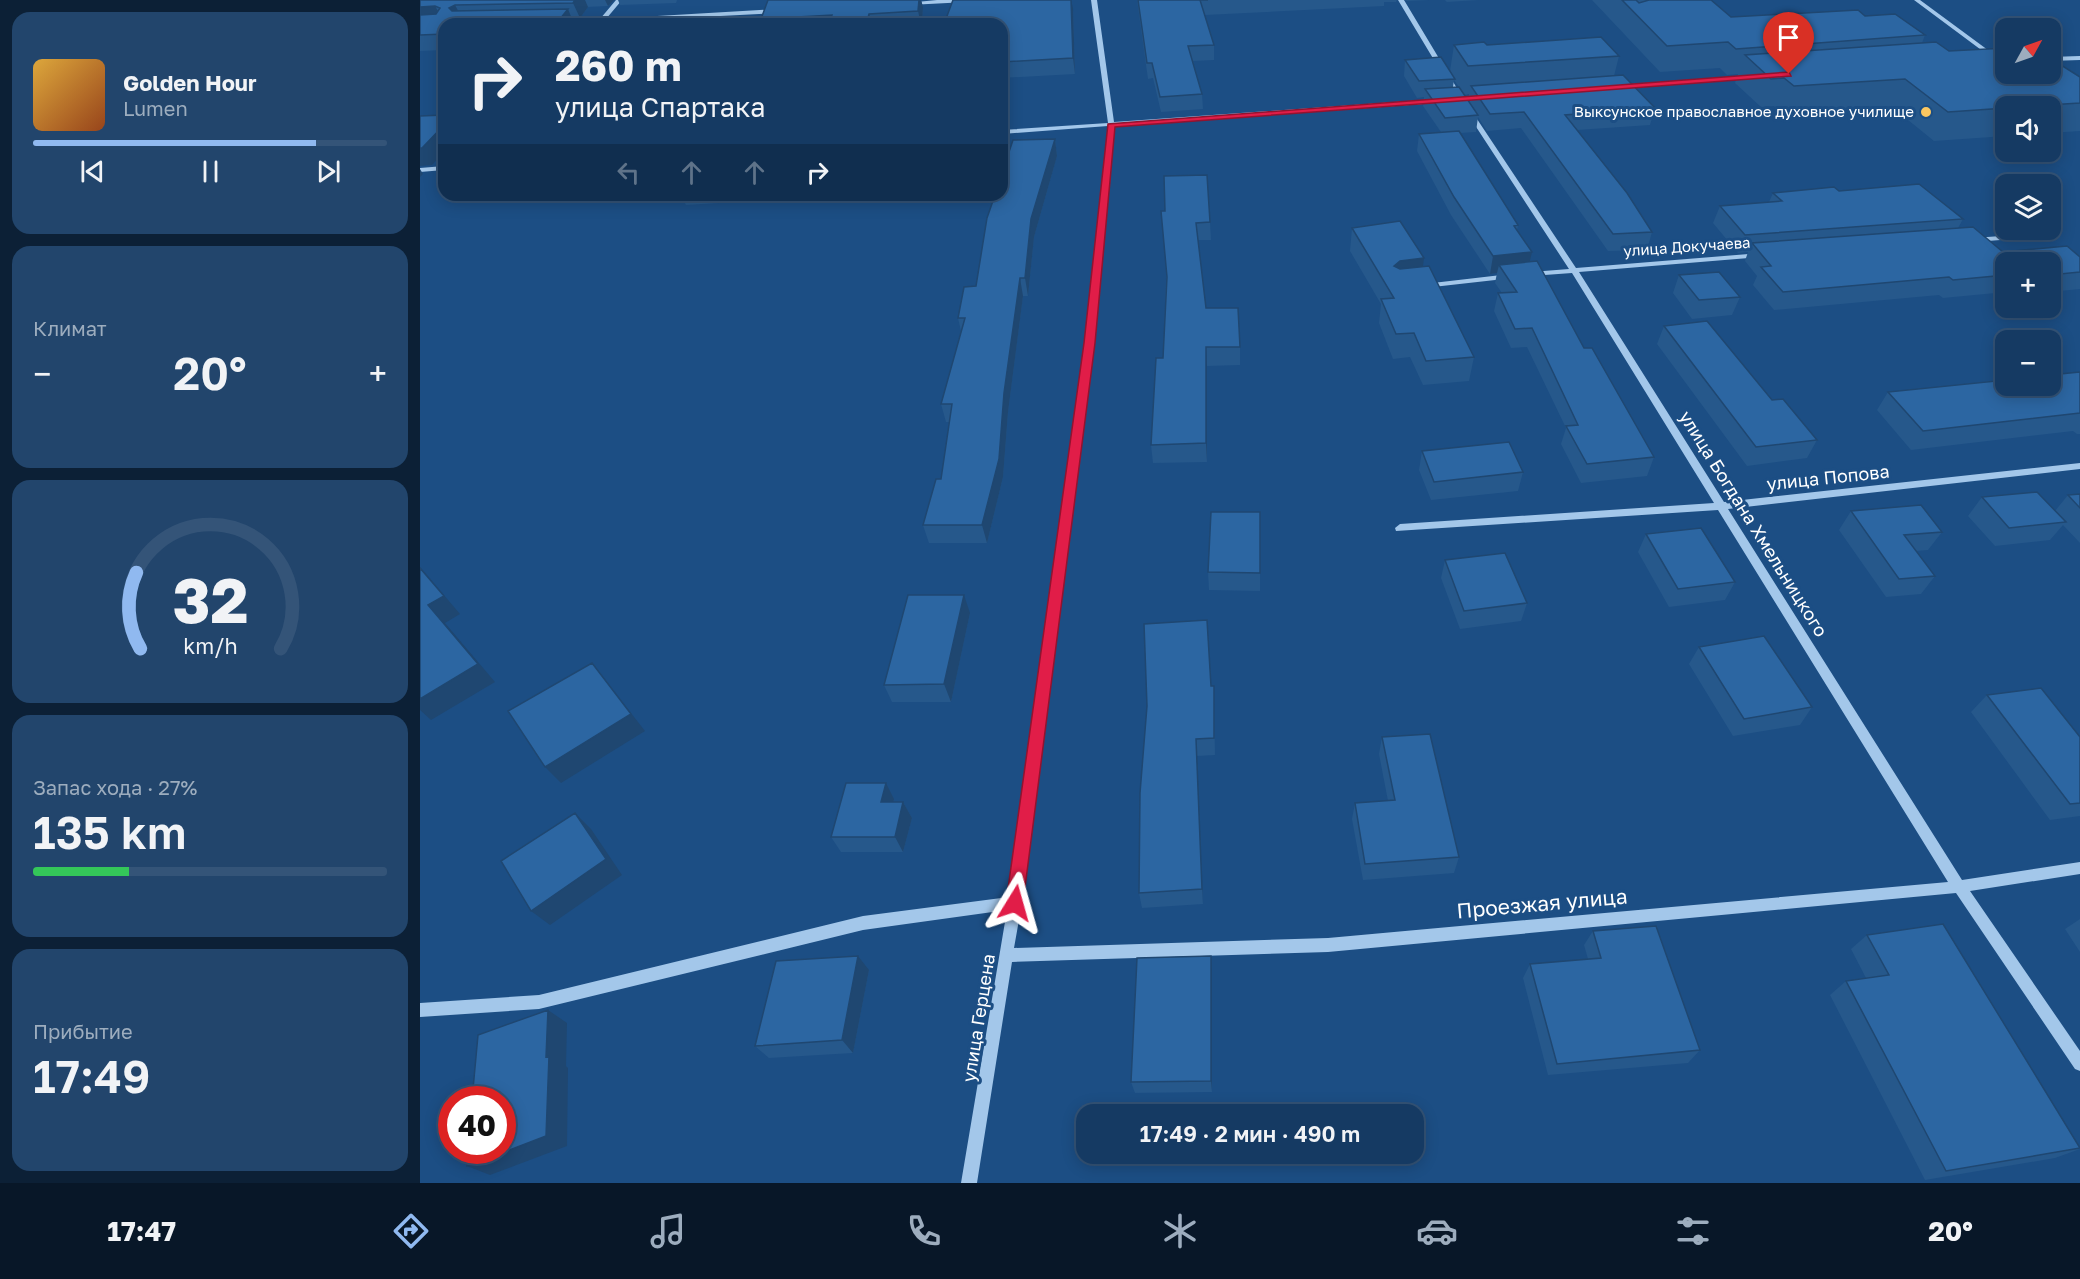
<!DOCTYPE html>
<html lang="ru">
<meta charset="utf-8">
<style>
body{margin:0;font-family:"Golos Text",sans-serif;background:#22456c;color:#f1f3f6;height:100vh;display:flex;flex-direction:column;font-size:22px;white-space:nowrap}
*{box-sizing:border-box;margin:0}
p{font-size:20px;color:#9dadbe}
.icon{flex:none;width:33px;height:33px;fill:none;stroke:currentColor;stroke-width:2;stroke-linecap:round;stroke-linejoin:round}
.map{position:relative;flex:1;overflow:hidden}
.side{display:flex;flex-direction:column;gap:12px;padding:12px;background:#0c2036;width:420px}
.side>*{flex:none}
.guide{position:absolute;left:18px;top:18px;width:570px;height:183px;border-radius:18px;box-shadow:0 3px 15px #0003,0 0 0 2px #345478;background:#153a63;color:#f1f3f6;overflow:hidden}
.needle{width:39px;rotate:50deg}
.buttons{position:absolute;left:1575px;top:18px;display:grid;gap:12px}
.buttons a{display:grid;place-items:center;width:66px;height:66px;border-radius:12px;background:#153a63;box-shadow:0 3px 15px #0003,0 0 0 2px #345478;font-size:30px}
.speed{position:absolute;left:18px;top:1086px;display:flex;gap:12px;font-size:30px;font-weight:700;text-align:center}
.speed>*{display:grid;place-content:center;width:78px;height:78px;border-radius:50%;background:#153a63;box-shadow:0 3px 15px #0003,0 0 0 2px #345478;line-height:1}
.speed .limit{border:9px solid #d22;background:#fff;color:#111}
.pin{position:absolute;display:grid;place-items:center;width:51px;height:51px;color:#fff;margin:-62px -26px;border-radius:50% 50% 50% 0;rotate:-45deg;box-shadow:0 0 6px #0007}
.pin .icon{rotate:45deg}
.me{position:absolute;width:66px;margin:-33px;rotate:8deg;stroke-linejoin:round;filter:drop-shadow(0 0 4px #0008)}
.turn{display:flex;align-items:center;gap:21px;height:126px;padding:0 18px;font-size:27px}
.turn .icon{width:78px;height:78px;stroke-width:2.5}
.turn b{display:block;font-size:42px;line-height:51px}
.lanes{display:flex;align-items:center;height:57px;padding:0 18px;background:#0003;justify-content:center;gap:30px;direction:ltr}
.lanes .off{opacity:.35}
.big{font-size:45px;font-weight:600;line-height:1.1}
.side .card{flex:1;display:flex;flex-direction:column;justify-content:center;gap:9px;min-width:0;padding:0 21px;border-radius:18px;background:#22456c}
.side .dial{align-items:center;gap:0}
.dial svg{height:156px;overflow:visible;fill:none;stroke:#345478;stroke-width:7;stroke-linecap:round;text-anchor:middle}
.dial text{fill:#f1f3f6;stroke:none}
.song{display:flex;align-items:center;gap:18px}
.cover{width:72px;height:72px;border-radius:9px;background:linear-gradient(135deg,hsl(40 70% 55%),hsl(20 70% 35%))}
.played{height:6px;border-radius:3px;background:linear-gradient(90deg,#90b9f0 80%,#345478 80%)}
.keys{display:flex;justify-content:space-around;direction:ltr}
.heat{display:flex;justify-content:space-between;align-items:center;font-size:33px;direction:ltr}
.charge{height:9px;border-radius:4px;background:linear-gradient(90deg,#34c759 27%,#345478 0)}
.trip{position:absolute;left:656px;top:1104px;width:348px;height:60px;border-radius:18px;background:#153a63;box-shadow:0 3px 15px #0003,0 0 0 2px #345478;font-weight:600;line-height:60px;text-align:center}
.tab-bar{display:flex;height:96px;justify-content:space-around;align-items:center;background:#081728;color:#9dadbe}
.tab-bar .icon{width:42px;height:42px}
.tab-bar .current{color:#90b9f0}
.tab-bar b{font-size:27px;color:#f1f3f6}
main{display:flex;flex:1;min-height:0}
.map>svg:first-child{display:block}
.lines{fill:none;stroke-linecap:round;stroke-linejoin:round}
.minor{fill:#a3c7ea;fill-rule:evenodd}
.wall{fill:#26588b;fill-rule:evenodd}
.shaded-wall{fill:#1f4771}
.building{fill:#2c66a2;stroke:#1f4771;stroke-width:1.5}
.route{fill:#e11d48;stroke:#92132f;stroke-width:1.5}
.poi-dot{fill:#fbc761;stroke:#1c4e84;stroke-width:2}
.labels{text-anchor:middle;stroke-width:6;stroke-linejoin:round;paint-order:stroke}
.far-poi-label{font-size:15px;fill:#fff;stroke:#1c4e84;text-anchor:end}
.far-street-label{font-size:15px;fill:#fff;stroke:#1c4e84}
.street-label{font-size:18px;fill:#fff;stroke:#1c4e84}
.near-street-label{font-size:21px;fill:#fff;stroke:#1c4e84}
</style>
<main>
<section class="side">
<div class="card">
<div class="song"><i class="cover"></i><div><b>Golden Hour</b><p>Lumen</p></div></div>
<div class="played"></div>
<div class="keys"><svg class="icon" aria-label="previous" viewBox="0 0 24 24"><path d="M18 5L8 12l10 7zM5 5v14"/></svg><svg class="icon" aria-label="pause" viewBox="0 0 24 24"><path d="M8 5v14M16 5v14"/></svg><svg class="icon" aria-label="next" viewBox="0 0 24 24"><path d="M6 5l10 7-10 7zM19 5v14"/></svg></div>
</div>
<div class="card"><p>Климат</p>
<div class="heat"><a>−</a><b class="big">20°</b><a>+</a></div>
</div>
<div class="card dial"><svg viewBox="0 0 100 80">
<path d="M14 69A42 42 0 1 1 86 69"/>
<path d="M14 69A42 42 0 0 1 12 30" stroke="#90b9f0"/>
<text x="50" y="56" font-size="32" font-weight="700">32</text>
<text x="50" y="72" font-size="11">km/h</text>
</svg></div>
<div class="card"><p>Запас хода · 27%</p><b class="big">135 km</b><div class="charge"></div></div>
<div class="card"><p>Прибытие</p><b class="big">17:49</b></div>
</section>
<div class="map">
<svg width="1660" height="1183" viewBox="0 0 1660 1183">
<rect width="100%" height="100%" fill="#1c4e84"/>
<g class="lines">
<path class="minor" d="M 196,0 L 202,0 L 186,19 L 357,9 L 360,11 L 357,13 L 184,22 L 182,24 L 178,24 L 178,22 L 136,23 L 139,21 L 180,19 Z
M 517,0 L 550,0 L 547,2 L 489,5 L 486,3 Z
M 671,0 L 677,0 L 694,122 L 1017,99 L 1020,101 L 1017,103 L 694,126 L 673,343 L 602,903 L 594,948 L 908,938 L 1528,882 L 1298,510 L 976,531 L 975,528 L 980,524 L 1294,503 L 1152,273 L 1111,276 L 1107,274 L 1111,272 L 1149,269 L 1047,113 L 1050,111 L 1053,113 L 1156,268 L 1341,253 L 1345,255 L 1341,257 L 1159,272 L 1304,502 L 1660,463 L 1660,469 L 1308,509 L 1542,880 L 1660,862 L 1660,874 L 1550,891 L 1660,1051 L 1660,1071 L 1655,1069 L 1536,893 L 908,952 L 592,962 L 557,1183 L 541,1183 L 587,910 L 443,930 L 119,1009 L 0,1017 L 0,1003 L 119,995 L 443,916 L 589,897 L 665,343 L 688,126 L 582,134 L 582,130 L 688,123 Z
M 978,0 L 984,0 L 1044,100 L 1043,101 L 1038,100 Z
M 1494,0 L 1500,0 L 1576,56 L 1576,58 L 1572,58 Z
M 1660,56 L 1660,60 L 1630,61 L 1630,57 Z
M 1331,75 L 1334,77 L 1333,78 L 1200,89 L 1197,87 L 1200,85 Z
M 24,166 L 24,170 L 0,172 L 0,168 Z
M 1632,232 L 1636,234 L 1635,236 L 1554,242 L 1550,240 L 1554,238 Z
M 1090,274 L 1093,274 L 1093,278 L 1004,288 L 1000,286 L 1004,284 Z"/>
</g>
<path class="wall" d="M 0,0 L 194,0 L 188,6 L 168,7 L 160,18 L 152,18 L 154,24 L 24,24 L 24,50 L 0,51 Z
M 198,0 L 257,0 L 256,3 L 200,5 Z
M 348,0 L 501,0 L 503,7 L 502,24 L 342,24 L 341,19 Z
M 717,0 L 977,0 L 976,2 L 964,2 L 964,6 L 785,15 L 794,45 L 794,60 L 773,61 L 782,94 L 783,109 L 741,112 L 733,78 L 728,79 Z
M 984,0 L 1009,0 L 987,1 Z
M 1025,0 L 1059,0 L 1027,2 Z
M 1172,0 L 1291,0 L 1311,17 L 1445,16 L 1505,35 L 1502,43 L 1529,51 L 1660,77 L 1660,131 L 1630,133 L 1630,106 L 1586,106 L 1586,136 L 1514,141 L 1472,107 L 1363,115 L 1354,106 L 1341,107 L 1315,83 L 1318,74 L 1307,75 L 1300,68 L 1240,72 Z
M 653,8 L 655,74 L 582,78 L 582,24 Z
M 1034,45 L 1067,45 L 1199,56 L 1194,76 L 1235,108 L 1230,125 L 1157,130 L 1232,232 L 1227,250 L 1188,251 L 1101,128 L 1067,131 L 1058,117 L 1056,132 L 1040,133 L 1098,225 L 1097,230 L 1110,261 L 1164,348 L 1234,457 L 1227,476 L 1161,483 L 1141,444 L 1146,428 L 1107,347 L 1091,348 L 1074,311 L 1078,293 L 1082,293 L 1075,283 L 1077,273 L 1070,274 L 1031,215 L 997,151 L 999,134 L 1021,132 L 1003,106 L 1004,97 L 997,98 L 984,76 L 985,60 L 1030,71 ZM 1034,80 L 1039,87 L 1033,87 ZM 1049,94 L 1048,100 L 1044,95 Z
M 635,139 L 637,156 L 614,237 L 608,296 L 603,296 L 588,412 L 583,477 L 567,543 L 509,543 L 503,525 L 521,479 L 529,422 L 526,422 L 521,404 L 541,331 L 538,318 Z
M 1419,191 L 1543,219 L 1538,228 L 1583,252 L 1660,257 L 1660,289 L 1630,292 L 1630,262 L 1586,262 L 1586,292 L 1523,298 L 1519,295 L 1354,310 L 1333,285 L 1337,276 L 1325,261 L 1328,252 L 1318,253 L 1293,223 L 1300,206 L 1349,202 L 1353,193 Z
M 124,195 L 366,195 L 350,196 L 349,200 L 266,205 L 263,199 L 129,203 Z
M 745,211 L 790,222 L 791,240 L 778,240 L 786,308 L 820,347 L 820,365 L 787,366 L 787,462 L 733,463 L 731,445 L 743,358 L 746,279 Z
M 932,228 L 1003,267 L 1054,357 L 1049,381 L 1003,385 L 990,357 L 973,359 L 959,323 L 961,304 L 930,251 Z
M 1259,275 L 1320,297 L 1312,315 L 1272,319 L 1253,293 Z
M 1244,326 L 1352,400 L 1397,440 L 1387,458 L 1327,466 L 1237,344 Z
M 1660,372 L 1660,434 L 1657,434 L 1653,431 L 1491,450 L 1457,410 L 1468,392 Z
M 1002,451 L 1103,472 L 1098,491 L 1011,500 L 999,470 Z
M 1660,494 L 1660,543 L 1643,525 L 1630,540 L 1575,546 L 1548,516 L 1562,497 L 1635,511 L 1648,495 Z
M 1431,511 L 1522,532 L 1508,550 L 1496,551 L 1515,576 L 1501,594 L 1466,597 L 1419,530 Z
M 840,512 L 840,591 L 789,590 L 788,572 Z
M 1226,534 L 1315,582 L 1305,600 L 1249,607 L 1218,552 Z
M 1025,560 L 1107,603 L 1101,621 L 1040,629 L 1021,578 Z
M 550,613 L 531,702 L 472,702 L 464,685 Z
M 1279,647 L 1392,707 L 1380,725 L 1313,736 L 1269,664 Z
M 791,686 L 794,704 L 795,755 L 777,756 L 783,904 L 722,908 L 719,893 Z
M 1567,695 L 1660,737 L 1660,816 L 1630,820 L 1551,712 Z
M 962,737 L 1039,857 L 1034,873 L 943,880 L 932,819 L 935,803 L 968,801 L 959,754 Z
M 474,799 L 473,802 L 483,802 L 492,818 L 483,852 L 421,852 L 411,837 Z
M 1660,919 L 1660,952 L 1645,929 Z
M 1173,931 L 1280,1050 L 1268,1063 L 1128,1075 L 1103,978 L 1110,964 L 1168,959 L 1164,945 Z
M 1447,935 L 1660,1149 L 1635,1158 L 1505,1180 L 1410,995 L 1426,981 L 1446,978 L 1431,949 Z
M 449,970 L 433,1053 L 349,1058 L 335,1046 Z
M 792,970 L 792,1092 L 715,1093 L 711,1082 Z"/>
<path class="shaded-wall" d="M 155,0 L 165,0 L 168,7 L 160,18 L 153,3 Z
M 185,0 L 194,0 L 188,6 Z
M 499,0 L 501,0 L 503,7 L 502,24 L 501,24 L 498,11 Z
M 651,0 L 653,8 L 655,74 L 653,58 Z
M 35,5 L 43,20 L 38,24 L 29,8 Z
M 15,6 L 24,21 L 0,23 L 0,7 Z
M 148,9 L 154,24 L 136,24 Z
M 449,14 L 452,24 L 447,24 L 447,22 Z
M 20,39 L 24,39 L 24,46 Z
M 24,125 L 24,152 L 12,165 L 0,166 L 0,148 Z
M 635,139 L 637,156 L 614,237 L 608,296 L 605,278 L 611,219 Z
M 0,169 L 3,174 L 0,177 Z
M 1112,252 L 1108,269 L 1079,265 L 1077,273 L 1070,274 L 1073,256 Z
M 1004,258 L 1001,282 L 974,266 L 980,261 Z
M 600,278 L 603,296 L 588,412 L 583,477 L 567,543 L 562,525 L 584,393 Z
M 786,347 L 787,366 L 787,462 L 786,443 Z
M 0,567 L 40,614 L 25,623 L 75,682 L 11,720 L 0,710 L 0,699 L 8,605 Z
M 544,595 L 550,613 L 531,702 L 524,684 Z
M 172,663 L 225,731 L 141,783 L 125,767 Z
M 776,739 L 777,756 L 783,904 L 782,889 Z
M 466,783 L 474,799 L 470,818 L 461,802 Z
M 483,802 L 492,818 L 483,852 L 475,837 Z
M 155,813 L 171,829 L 202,875 L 130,925 L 111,911 Z
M 438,956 L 449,970 L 433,1053 L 422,1040 Z
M 791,956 L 792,970 L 792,1092 L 791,1081 Z
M 128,1010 L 147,1023 L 146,1066 L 148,1068 L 147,1146 L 70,1175 L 47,1166 L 126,1057 Z"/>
<path class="building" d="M 0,0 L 155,0 L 153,3 L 35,5 L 29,8 L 32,11 L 148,9 L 136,24 L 24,24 L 24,39 L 20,39 L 24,34 L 0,35 L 0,15 L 16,14 L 20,8 L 15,6 L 0,7 Z
M 348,0 L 499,0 L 498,11 L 449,14 L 447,22 L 409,24 L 412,15 L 341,19 Z
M 533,0 L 651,0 L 653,58 L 582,62 L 582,24 L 524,24 Z
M 718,0 L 788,0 L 780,0 L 794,45 L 768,46 L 782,94 L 740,97 L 732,63 L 727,63 Z
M 1202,0 L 1216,0 L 1219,3 L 1229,0 L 1291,0 L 1311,17 L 1438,10 L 1445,16 L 1475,14 L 1505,35 L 1316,49 L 1308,42 L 1247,46 Z
M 1181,37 L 1199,56 L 1048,66 L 1034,45 L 1064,42 L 1067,45 Z
M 1516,42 L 1529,51 L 1586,48 L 1586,74 L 1630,74 L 1630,58 L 1660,77 L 1660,103 L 1610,106 L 1586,106 L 1586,108 L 1528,112 L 1485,79 L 1374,86 L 1364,78 L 1351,79 L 1325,55 Z
M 1021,57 L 1035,79 L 999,81 L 985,60 Z
M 1203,75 L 1235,108 L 1145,115 L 1207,193 L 1232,232 L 1193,234 L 1104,112 L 1070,114 L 1051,86 Z
M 1039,87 L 1058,115 L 1025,118 L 1005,89 Z
M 24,115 L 24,125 L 2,148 L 0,148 L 0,116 Z
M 1039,131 L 1098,225 L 1094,226 L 1112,252 L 1073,256 L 1034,197 L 999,134 Z
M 635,139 L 611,219 L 605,278 L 600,278 L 584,393 L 579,459 L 562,525 L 503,525 L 516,479 L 521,479 L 532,404 L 521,404 L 545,318 L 538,318 L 544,287 L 556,286 L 567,218 L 575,195 L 582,195 L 582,173 L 593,140 Z
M 787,175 L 790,222 L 776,223 L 786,308 L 818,308 L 820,347 L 786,347 L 786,443 L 731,445 L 736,358 L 743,358 L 747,277 L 741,211 L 745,211 L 744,176 Z
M 1499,184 L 1543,219 L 1325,235 L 1300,206 L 1362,201 L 1353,193 L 1414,187 L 1419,191 Z
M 980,221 L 1004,258 L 980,261 L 974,266 L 980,269 L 1009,266 L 1054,357 L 1006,361 L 994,333 L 976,334 L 961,299 L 974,298 L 932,228 Z
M 1553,227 L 1583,252 L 1647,246 L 1660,257 L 1660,272 L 1630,275 L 1630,262 L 1586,262 L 1586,275 L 1533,280 L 1529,277 L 1363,292 L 1341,267 L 1351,266 L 1332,243 Z
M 1117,261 L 1164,348 L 1172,348 L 1234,457 L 1167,464 L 1146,426 L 1158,425 L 1112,328 L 1095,329 L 1078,293 L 1097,292 L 1079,265 Z
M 1299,272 L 1320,297 L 1279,300 L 1259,275 Z
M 1287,321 L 1352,400 L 1363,399 L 1397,440 L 1336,447 L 1244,326 Z
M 1660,372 L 1660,413 L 1503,431 L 1468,392 L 1586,380 L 1586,386 L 1630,386 L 1630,375 Z
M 1089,442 L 1103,472 L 1014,482 L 1002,451 Z
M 1617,492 L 1646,522 L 1589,528 L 1562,497 Z
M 1660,494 L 1660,508 L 1648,495 Z
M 1501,505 L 1522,532 L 1484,535 L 1515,576 L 1479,579 L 1431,511 Z
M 791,512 L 840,512 L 840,573 L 788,572 Z
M 1281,528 L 1315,582 L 1258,589 L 1226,534 Z
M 1085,553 L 1107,603 L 1044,611 L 1025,560 Z
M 0,568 L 24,596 L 8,605 L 58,664 L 0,699 Z
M 488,595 L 544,595 L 524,684 L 464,685 Z
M 787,620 L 791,686 L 794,686 L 794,738 L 776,739 L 782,889 L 719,893 L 720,793 L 727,706 L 724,624 Z
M 1344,636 L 1392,707 L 1324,719 L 1279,647 Z
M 172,663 L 211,714 L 125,767 L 88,711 Z
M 1621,688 L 1660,737 L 1660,803 L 1650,804 L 1567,695 Z
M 1010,734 L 1039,857 L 945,864 L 935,803 L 975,800 L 962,737 Z
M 426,783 L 466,783 L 461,802 L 483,802 L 475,837 L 411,837 Z
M 155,813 L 186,859 L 111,911 L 81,861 Z
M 1523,924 L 1660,1148 L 1526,1171 L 1426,981 L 1469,975 L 1447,935 Z
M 1236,926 L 1280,1050 L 1137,1064 L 1110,964 L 1181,958 L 1173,931 Z
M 438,956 L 422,1040 L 335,1046 L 356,961 Z
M 791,956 L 791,1081 L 711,1082 L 717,958 Z
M 128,1010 L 126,1057 L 129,1056 L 126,1136 L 47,1166 L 48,1150 L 82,1150 L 82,1100 L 52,1100 L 58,1035 Z"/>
<path class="route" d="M 1369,72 L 1371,76 L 695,127 L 675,343 L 603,903 L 601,909 L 595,911 L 589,909 L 586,903 L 664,343 L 688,124 Z"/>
<circle class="poi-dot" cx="1506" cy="112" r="6"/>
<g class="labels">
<g class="far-poi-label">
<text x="1494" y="117">Выксунское православное духовное училище</text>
</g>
<g class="far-street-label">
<text transform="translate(1267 247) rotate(-4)" y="5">улица Докучаева</text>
</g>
<g class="street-label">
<text transform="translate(1408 478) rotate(-6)" y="6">улица Попова</text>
<text transform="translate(1333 524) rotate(58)" y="6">улица Богдана Хмельницкого</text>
<text transform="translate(559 1018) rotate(-81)" y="6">улица Герцена</text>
</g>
<g class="near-street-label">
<text transform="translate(1122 904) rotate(-5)" y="7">Проезжая улица</text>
</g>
</g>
</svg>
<div class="buttons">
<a><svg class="needle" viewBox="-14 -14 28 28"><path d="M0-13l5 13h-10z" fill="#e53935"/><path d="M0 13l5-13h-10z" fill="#9dadbe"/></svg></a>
<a><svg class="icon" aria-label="sound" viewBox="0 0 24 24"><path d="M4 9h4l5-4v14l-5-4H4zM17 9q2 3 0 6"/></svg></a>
<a><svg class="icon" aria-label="layers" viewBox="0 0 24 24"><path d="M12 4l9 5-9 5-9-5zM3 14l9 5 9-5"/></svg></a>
<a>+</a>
<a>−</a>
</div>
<div class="speed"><div class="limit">40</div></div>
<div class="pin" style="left:1369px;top:74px;background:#d93025"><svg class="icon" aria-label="arrive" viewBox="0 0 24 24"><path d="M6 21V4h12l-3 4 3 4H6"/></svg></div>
<svg class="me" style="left:595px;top:903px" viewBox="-20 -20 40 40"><path d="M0-17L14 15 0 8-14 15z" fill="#e11d48" stroke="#fff" stroke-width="4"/></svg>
<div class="trip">17:49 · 2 мин · 490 m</div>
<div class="guide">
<div class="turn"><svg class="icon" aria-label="right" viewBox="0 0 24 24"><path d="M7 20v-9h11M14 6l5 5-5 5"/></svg><div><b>260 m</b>улица Спартака</div></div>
<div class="lanes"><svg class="icon off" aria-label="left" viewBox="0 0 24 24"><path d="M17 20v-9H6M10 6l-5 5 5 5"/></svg><svg class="icon off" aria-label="ahead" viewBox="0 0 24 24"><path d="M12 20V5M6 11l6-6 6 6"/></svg><svg class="icon off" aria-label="ahead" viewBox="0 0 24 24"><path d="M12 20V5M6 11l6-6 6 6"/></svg><svg class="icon" aria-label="right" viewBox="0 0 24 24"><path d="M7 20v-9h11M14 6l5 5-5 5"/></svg></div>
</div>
</div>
</main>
<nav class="tab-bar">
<b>17:47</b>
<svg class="icon current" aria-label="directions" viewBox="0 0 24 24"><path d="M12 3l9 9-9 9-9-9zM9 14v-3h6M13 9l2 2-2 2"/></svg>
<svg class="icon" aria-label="music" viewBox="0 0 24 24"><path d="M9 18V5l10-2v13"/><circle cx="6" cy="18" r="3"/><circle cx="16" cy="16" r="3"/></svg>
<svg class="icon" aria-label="phone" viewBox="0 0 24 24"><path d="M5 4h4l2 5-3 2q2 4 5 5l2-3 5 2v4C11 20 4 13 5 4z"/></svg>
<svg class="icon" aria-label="climate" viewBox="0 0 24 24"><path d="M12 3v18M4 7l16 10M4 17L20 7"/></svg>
<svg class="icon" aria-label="car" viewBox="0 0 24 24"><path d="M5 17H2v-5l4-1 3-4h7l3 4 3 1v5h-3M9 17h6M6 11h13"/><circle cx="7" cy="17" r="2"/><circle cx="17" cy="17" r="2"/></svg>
<svg class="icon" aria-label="filters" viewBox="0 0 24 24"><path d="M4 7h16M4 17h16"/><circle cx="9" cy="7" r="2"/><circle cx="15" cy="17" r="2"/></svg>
<b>20°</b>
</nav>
